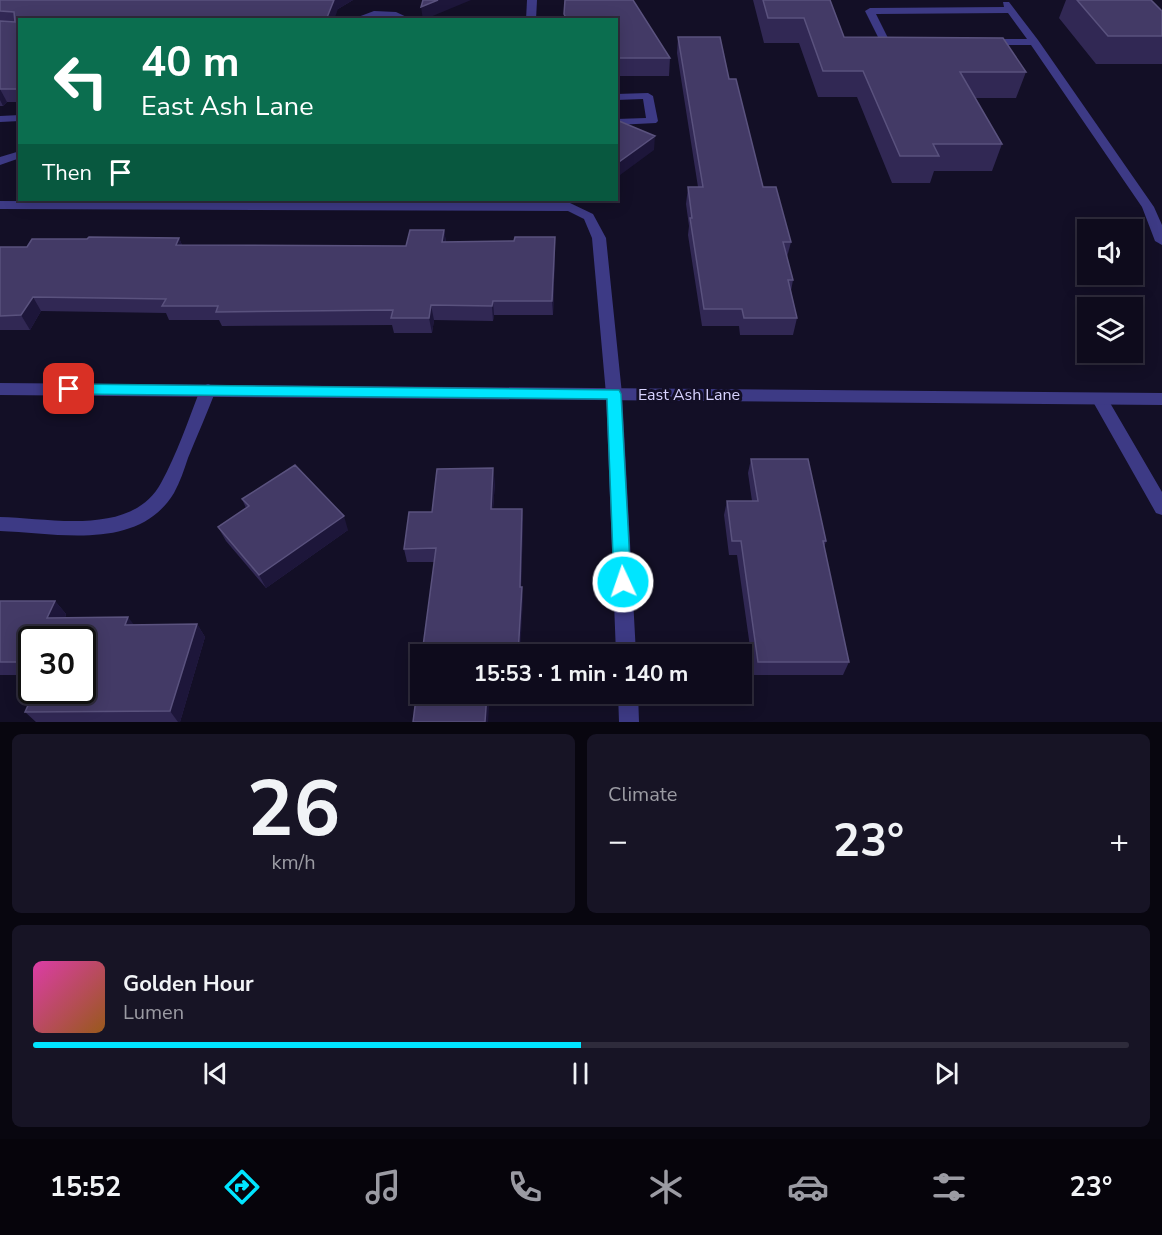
<!DOCTYPE html>
<meta charset="utf-8">
<style>
body{margin:0;font-family:"Nunito Sans",sans-serif;background:#171425;color:#f1f3f6;height:100vh;display:flex;flex-direction:column;font-size:22px;white-space:nowrap}
*{box-sizing:border-box;margin:0}
p{font-size:20px;color:#9b9ba3}
.icon{flex:none;width:33px;height:33px;fill:none;stroke:currentColor;stroke-width:2;stroke-linecap:round;stroke-linejoin:round}
.map{position:relative;height:722px;overflow:hidden}
.sheet{display:flex;flex-direction:column;gap:12px;padding:12px;background:#08060f;flex:1}
.sheet>*{flex:none}
.banner{position:absolute;left:18px;top:18px;width:600px;height:183px;border-radius:0px;box-shadow:0 3px 15px #0003,0 0 0 2px #2e2b3b;background:#0b6e4f;color:#fff;overflow:hidden}
.controls{position:absolute;left:1077px;top:219px;display:grid;gap:12px}
.controls a{display:grid;place-items:center;width:66px;height:66px;border-radius:0px;background:#0e0b1c;box-shadow:0 3px 15px #0003,0 0 0 2px #2e2b3b;font-size:30px}
.speed{position:absolute;left:18px;top:626px;display:flex;gap:12px;font-size:30px;font-weight:700;text-align:center}
.speed>*{display:grid;place-content:center;width:78px;height:78px;border-radius:50%;background:#0e0b1c;box-shadow:0 3px 15px #0003,0 0 0 2px #2e2b3b;line-height:1}
.speed .limit{border:3px solid #111;border-radius:9px;background:#fff;color:#111}
.pin{position:absolute;display:grid;place-items:center;width:51px;height:51px;color:#fff;margin:-26px;border-radius:12px;box-shadow:0 3px 9px #0006}
.me{position:absolute;width:66px;margin:-33px;rotate:357deg;stroke-linejoin:round;filter:drop-shadow(0 0 4px #0008)}
.turn{display:flex;align-items:center;gap:21px;height:126px;padding:0 24px;font-size:27px}
.turn .icon{width:78px;height:78px;stroke-width:2.5}
.turn b{display:block;font-size:42px;line-height:51px}
.then{display:flex;align-items:center;height:57px;padding:0 24px;background:#0003;gap:12px;font-size:22px}
.big{font-size:45px;font-weight:700;line-height:1.1}
.sheet .widget{flex:1;display:flex;flex-direction:column;justify-content:center;gap:9px;min-width:0;padding:0 21px;border-radius:9px;background:#171425}
.sheet .dial{align-items:center;gap:0}
.dial b{font-size:78px;line-height:1}
.song{display:flex;align-items:center;gap:18px}
.cover{width:72px;height:72px;border-radius:9px;background:linear-gradient(135deg,hsl(320 70% 55%),hsl(30 70% 35%))}
.played{height:6px;border-radius:3px;background:linear-gradient(90deg,#00e5ff 50%,#2e2b3b 50%)}
.keys{display:flex;justify-content:space-around;direction:ltr}
.heat{display:flex;justify-content:space-between;align-items:center;font-size:33px;direction:ltr}
.sheet .tiles{flex:1;display:grid;gap:12px;grid-template-columns:1fr 1fr}
.widget:last-child{grid-column:span 2}
.trip{position:absolute;left:410px;top:644px;width:342px;height:60px;border-radius:0px;background:#0e0b1c;box-shadow:0 3px 15px #0003,0 0 0 2px #2e2b3b;font-weight:700;line-height:60px;text-align:center}
.tabs{display:flex;height:96px;justify-content:space-around;align-items:center;background:#06040b;color:#9b9ba3}
.tabs .icon{width:42px;height:42px}
.tabs .current{color:#00e5ff}
.tabs b{font-size:27px;color:#f1f3f6}
.map>svg:first-child{display:block}
.lines{fill:none;stroke-linecap:round;stroke-linejoin:round}
.service{fill:#3d3a85;fill-rule:evenodd}
.minor{fill:#3d3a85;fill-rule:evenodd}
.tertiary{fill:#3d3a85;fill-rule:evenodd}
.wall{fill:#312854}
.shaded-wall{fill:#1d163a}
.building{fill:#433a66;stroke:#5a527e;stroke-width:1.5}
.route{fill:#00e5ff;stroke:#0095a6;stroke-width:1.5}
.labels{text-anchor:middle;stroke-width:6;stroke-linejoin:round;paint-order:stroke}
.street-label{font-size:16px;fill:#d9d4ff;stroke:#130f26}
</style>
<div class="map">
<svg width="1162" height="722" viewBox="0 0 1162 722">
<rect width="100%" height="100%" fill="#130f26"/>
<g class="lines">
<path class="service" d="M 527,0 L 537,0 L 536,20 L 526,20 Z
M 1003,2 L 1009,2 L 1038,40 L 1154,207 L 1162,225 L 1162,245 L 1155,241 L 1142,207 L 1031,45 L 987,45 L 982,42 L 987,39 L 1027,39 L 1008,13 L 876,14 L 888,38 L 900,38 L 905,41 L 900,44 L 881,43 L 865,11 L 870,8 L 1004,7 Z
M 648,93 L 653,96 L 658,121 L 656,123 L 616,125 L 616,119 L 646,118 L 643,99 L 616,100 L 616,94 Z"/>
<path class="minor" d="M 374,11 L 396,12 L 413,20 L 382,16 L 350,20 Z
M 20,115 L 20,121 L 0,122 L 0,116 Z
M 20,151 L 20,158 L 0,165 L 0,157 Z
M 0,201 L 570,203 L 593,214 L 606,238 L 622,394 L 636,654 L 616,654 L 606,394 L 592,238 L 584,219 L 568,211 L 0,209 Z
M 208,384 L 213,386 L 216,390 C 207,413 197,436 188,458 C 184,470 180,482 174,493 C 138,552 58,533 0,531 L 0,517 C 50,518 132,537 161,483 C 177,454 188,421 200,390 L 203,386 Z
M 1100,394 L 1106,396 L 1162,492 L 1162,515 L 1156,513 L 1092,400 L 1094,396 Z
M 618,693 L 638,693 L 639,722 L 619,722 Z"/>
<path class="tertiary" d="M 0,383 L 1162,393 L 1162,405 L 0,395 Z"/>
</g>
<path class="wall" d="M 0,0 L 353,0 L 338,9 L 20,20 L 20,102 L 7,102 L 3,106 L 0,106 Z
M 565,0 L 633,0 L 670,58 L 669,76 L 616,76 L 616,20 L 564,20 Z
M 753,0 L 830,0 L 844,37 L 1026,72 L 1016,98 L 975,98 L 1002,144 L 992,171 L 934,171 L 930,183 L 892,183 L 857,97 L 818,97 L 799,43 L 764,43 Z
M 1066,0 L 1151,0 L 1162,11 L 1162,64 L 1096,64 L 1059,18 Z
M 678,37 L 729,79 L 763,187 L 791,242 L 787,257 L 793,280 L 791,291 L 797,318 L 793,335 L 740,335 L 739,326 L 702,326 L 688,235 L 689,226 L 686,204 L 688,187 L 698,187 L 677,53 Z
M 444,230 L 446,242 L 555,251 L 553,315 L 494,315 L 493,321 L 434,320 L 432,333 L 394,333 L 392,325 L 222,326 L 219,320 L 169,320 L 166,313 L 41,311 L 30,330 L 0,330 L 0,247 L 27,247 L 87,239 L 179,238 L 182,245 L 406,246 Z
M 751,459 L 826,541 L 824,548 L 849,662 L 843,675 L 754,675 L 737,555 L 729,555 L 724,515 L 727,501 L 752,501 L 748,473 Z
M 495,482 L 493,509 L 522,509 L 523,523 L 521,587 L 523,601 L 434,562 L 407,562 L 404,549 L 432,512 Z
M 242,499 L 348,530 L 266,588 L 226,541 L 218,527 L 246,508 Z
M 0,601 L 55,601 L 66,614 L 65,618 L 134,625 L 197,624 L 205,637 L 180,722 L 36,722 L 25,712 L 82,690 L 32,639 L 32,675 L 0,675 Z"/>
<path class="shaded-wall" d="M 334,0 L 353,0 L 338,9 L 334,20 L 326,20 Z
M 438,0 L 471,0 L 423,20 L 421,7 Z
M 0,89 L 7,102 L 3,106 L 0,100 Z
M 655,136 L 654,150 L 616,178 L 616,164 Z
M 444,230 L 446,244 L 442,242 Z
M 555,237 L 555,251 L 553,315 L 552,301 Z
M 179,238 L 185,252 L 176,245 Z
M 33,297 L 41,311 L 30,330 L 21,315 Z
M 493,301 L 494,315 L 493,321 L 492,306 Z
M 431,305 L 434,320 L 432,333 L 429,318 Z
M 493,468 L 495,482 L 492,523 L 491,509 Z
M 522,509 L 523,523 L 521,597 L 522,587 L 523,601 L 520,654 L 518,654 Z
M 344,516 L 348,530 L 266,588 L 259,575 Z
M 55,601 L 66,614 L 59,631 L 47,618 Z
M 128,617 L 138,630 L 125,625 Z
M 197,624 L 205,637 L 180,722 L 178,722 L 170,711 Z
M 487,693 L 490,693 L 488,722 L 485,722 Z"/>
<path class="building" d="M 0,0 L 334,0 L 326,20 L 20,20 L 20,89 L 0,89 L 0,21 L 15,22 L 14,12 L 0,11 Z
M 423,0 L 438,0 L 421,7 Z
M 565,0 L 633,0 L 670,58 L 616,58 L 616,20 L 567,20 L 564,14 Z
M 763,0 L 830,0 L 844,37 L 1003,38 L 1026,72 L 960,72 L 1002,144 L 933,144 L 939,156 L 900,156 L 863,71 L 823,71 L 804,18 L 768,18 Z
M 1077,0 L 1151,0 L 1162,11 L 1162,36 L 1108,36 Z
M 678,37 L 720,37 L 729,79 L 736,79 L 763,187 L 776,187 L 791,242 L 783,242 L 793,280 L 788,280 L 797,318 L 744,318 L 742,309 L 704,309 L 690,218 L 692,218 L 688,187 L 703,187 Z
M 619,121 L 655,136 L 616,164 L 616,123 Z
M 410,230 L 444,230 L 442,242 L 514,241 L 515,237 L 555,237 L 552,301 L 493,301 L 492,306 L 431,305 L 429,318 L 391,318 L 393,310 L 216,312 L 218,306 L 162,306 L 166,299 L 33,297 L 21,315 L 0,316 L 0,247 L 27,247 L 32,239 L 87,239 L 89,237 L 179,238 L 176,245 L 406,246 Z
M 751,459 L 808,459 L 826,541 L 823,541 L 849,662 L 758,662 L 741,541 L 732,541 L 727,501 L 758,501 Z
M 295,465 L 344,516 L 259,575 L 218,527 L 249,506 L 242,499 Z
M 493,468 L 491,509 L 522,509 L 520,587 L 522,587 L 518,654 L 422,654 L 436,548 L 404,549 L 409,512 L 432,512 L 437,469 Z
M 0,601 L 55,601 L 47,618 L 128,617 L 125,625 L 197,624 L 170,711 L 25,712 L 35,690 L 82,690 L 82,639 L 32,639 L 32,662 L 0,662 Z
M 420,667 L 420,693 L 487,693 L 485,722 L 413,722 Z"/>
<path class="route" d="M 69,384 L 619,390 L 621,394 L 631,582 L 629,588 L 623,590 L 617,588 L 614,582 L 607,399 L 69,394 L 62,389 Z"/>
<g class="labels">
<g class="street-label">
<text x="689" y="400">East Ash Lane</text>
</g>
</g>
</svg>
<div class="controls">
<a><svg class="icon" aria-label="sound" viewBox="0 0 24 24"><path d="M4 9h4l5-4v14l-5-4H4zM17 9q2 3 0 6"/></svg></a>
<a><svg class="icon" aria-label="layers" viewBox="0 0 24 24"><path d="M12 4l9 5-9 5-9-5zM3 14l9 5 9-5"/></svg></a>
</div>
<div class="speed"><div class="limit">30</div></div>
<div class="pin" style="left:69px;top:389px;background:#d93025"><svg class="icon" aria-label="arrive" viewBox="0 0 24 24"><path d="M6 21V4h12l-3 4 3 4H6"/></svg></div>
<svg class="me" style="left:623px;top:582px" viewBox="-20 -20 40 40"><circle r="17" fill="#00e5ff" stroke="#fff" stroke-width="3"/><path d="M0-11L8 9 0 5-8 9z" fill="#fff"/></svg>
<div class="trip">15:53 · 1 min · 140 m</div>
<div class="banner">
<div class="turn"><svg class="icon" aria-label="left" viewBox="0 0 24 24"><path d="M17 20v-9H6M10 6l-5 5 5 5"/></svg><div><b>40 m</b>East Ash Lane</div></div>
<div class="then">Then<svg class="icon" aria-label="arrive" viewBox="0 0 24 24"><path d="M6 21V4h12l-3 4 3 4H6"/></svg></div>
</div>
</div>
<section class="sheet">
<div class="tiles">
<div class="widget dial"><b>26</b><p>km/h</p></div>
<div class="widget"><p>Climate</p>
<div class="heat"><a>−</a><b class="big">23°</b><a>+</a></div>
</div>
<div class="widget">
<div class="song"><i class="cover"></i><div><b>Golden Hour</b><p>Lumen</p></div></div>
<div class="played"></div>
<div class="keys"><svg class="icon" aria-label="previous" viewBox="0 0 24 24"><path d="M18 5L8 12l10 7zM5 5v14"/></svg><svg class="icon" aria-label="pause" viewBox="0 0 24 24"><path d="M8 5v14M16 5v14"/></svg><svg class="icon" aria-label="next" viewBox="0 0 24 24"><path d="M6 5l10 7-10 7zM19 5v14"/></svg></div>
</div>
</div>
</section>
<nav class="tabs">
<b>15:52</b>
<svg class="icon current" aria-label="directions" viewBox="0 0 24 24"><path d="M12 3l9 9-9 9-9-9zM9 14v-3h6M13 9l2 2-2 2"/></svg>
<svg class="icon" aria-label="music" viewBox="0 0 24 24"><path d="M9 18V5l10-2v13"/><circle cx="6" cy="18" r="3"/><circle cx="16" cy="16" r="3"/></svg>
<svg class="icon" aria-label="phone" viewBox="0 0 24 24"><path d="M5 4h4l2 5-3 2q2 4 5 5l2-3 5 2v4C11 20 4 13 5 4z"/></svg>
<svg class="icon" aria-label="climate" viewBox="0 0 24 24"><path d="M12 3v18M4 7l16 10M4 17L20 7"/></svg>
<svg class="icon" aria-label="car" viewBox="0 0 24 24"><path d="M5 17H2v-5l4-1 3-4h7l3 4 3 1v5h-3M9 17h6M6 11h13"/><circle cx="7" cy="17" r="2"/><circle cx="17" cy="17" r="2"/></svg>
<svg class="icon" aria-label="filters" viewBox="0 0 24 24"><path d="M4 7h16M4 17h16"/><circle cx="9" cy="7" r="2"/><circle cx="15" cy="17" r="2"/></svg>
<b>23°</b>
</nav>
